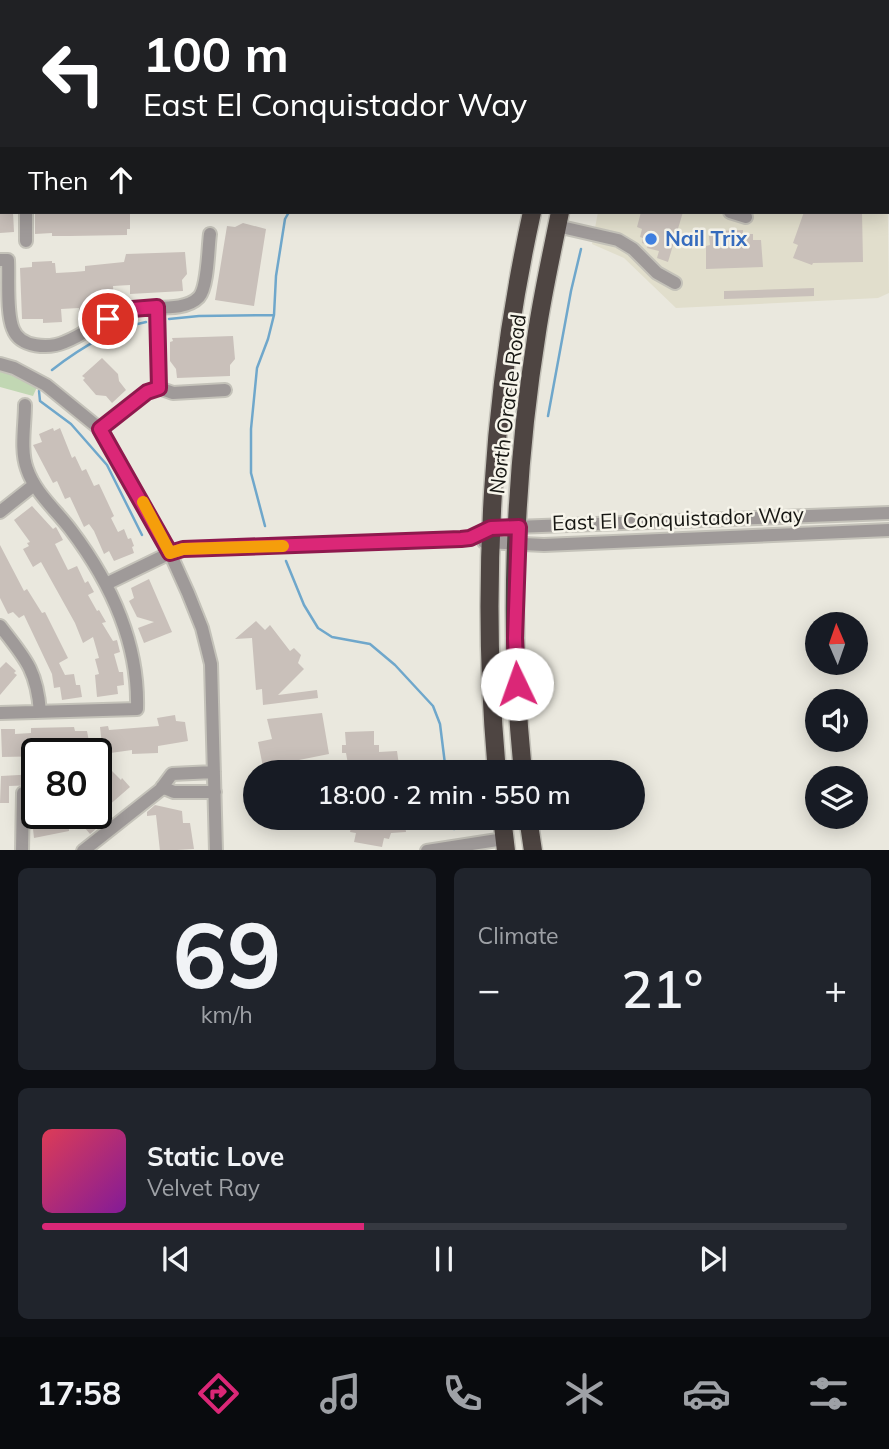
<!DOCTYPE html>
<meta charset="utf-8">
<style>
body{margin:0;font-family:Mulish,sans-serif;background:#20242c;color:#f1f3f6;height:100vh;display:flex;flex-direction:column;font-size:26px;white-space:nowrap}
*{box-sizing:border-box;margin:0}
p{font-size:23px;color:#9ea1a6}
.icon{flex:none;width:38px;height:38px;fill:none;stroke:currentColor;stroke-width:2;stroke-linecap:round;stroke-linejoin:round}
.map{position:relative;height:850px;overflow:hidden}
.sheet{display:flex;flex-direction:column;gap:18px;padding:18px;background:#0d0f14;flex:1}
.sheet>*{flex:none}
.top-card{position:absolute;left:0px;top:0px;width:889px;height:214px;box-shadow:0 4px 18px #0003;background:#202124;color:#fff;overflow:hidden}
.needle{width:46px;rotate:358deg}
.controls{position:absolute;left:805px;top:612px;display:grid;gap:14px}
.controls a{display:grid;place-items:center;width:63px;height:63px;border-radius:50%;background:#171b24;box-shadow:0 4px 18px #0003;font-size:35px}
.speed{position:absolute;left:21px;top:738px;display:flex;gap:14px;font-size:35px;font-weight:700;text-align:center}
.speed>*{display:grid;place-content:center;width:91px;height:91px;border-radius:50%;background:#171b24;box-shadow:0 4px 18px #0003;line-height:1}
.speed .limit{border:4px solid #111;border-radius:10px;background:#fff;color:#111}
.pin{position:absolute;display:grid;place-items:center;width:60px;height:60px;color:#fff;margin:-30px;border:4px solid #fff;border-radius:50%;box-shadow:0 2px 7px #0007}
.me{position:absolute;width:77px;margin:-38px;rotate:357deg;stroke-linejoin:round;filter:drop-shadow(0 0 5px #0008)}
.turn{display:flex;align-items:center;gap:24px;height:147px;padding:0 28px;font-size:32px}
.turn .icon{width:91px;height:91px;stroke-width:2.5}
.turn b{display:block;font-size:49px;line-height:60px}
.then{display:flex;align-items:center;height:66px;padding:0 28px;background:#0003;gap:14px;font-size:26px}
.big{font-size:52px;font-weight:600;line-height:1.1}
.sheet .card{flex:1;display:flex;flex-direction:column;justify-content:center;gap:10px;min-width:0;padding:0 24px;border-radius:10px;background:#20242c}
.sheet .dial{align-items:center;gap:0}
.dial b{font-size:91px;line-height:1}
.song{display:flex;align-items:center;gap:21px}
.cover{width:84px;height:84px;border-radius:10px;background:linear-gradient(135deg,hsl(350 70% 55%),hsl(290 70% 35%))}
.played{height:7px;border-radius:4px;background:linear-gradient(90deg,#db2777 40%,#363941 40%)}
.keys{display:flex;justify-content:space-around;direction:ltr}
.heat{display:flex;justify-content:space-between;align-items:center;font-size:38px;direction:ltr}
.sheet .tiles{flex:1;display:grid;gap:18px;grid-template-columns:1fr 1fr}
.card:last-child{grid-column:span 2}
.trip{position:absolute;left:243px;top:760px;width:402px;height:70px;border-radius:35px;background:#171b24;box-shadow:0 4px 18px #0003;font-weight:600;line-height:70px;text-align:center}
.dock{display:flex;height:112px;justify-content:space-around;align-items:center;background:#090b0e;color:#9ea1a6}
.dock .icon{width:49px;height:49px}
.dock .current{color:#db2777}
.dock b{font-size:32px;color:#f1f3f6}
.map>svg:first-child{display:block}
.built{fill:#e1decc}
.green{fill:#c1d7b3}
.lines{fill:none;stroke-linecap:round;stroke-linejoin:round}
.stream{stroke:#6fa7cb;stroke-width:2.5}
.building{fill:#c9c0ba}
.minor-casing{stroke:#c4c2b9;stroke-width:16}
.highway-casing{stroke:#c4c2b9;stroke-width:21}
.minor{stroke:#9f9a99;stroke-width:12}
.highway{stroke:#4e4542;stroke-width:18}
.route-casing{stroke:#8e194d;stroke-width:18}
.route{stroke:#db2777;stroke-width:12}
.slow{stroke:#f59e0b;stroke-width:12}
.shop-dot{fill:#3f7fe0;stroke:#f7f5eb;stroke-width:2.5}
.labels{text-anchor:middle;stroke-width:5;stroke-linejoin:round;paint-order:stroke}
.shop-label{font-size:21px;font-weight:bold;fill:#366cbe;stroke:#f7f5eb;text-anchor:start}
.street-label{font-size:21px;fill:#171713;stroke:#f7f5eb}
</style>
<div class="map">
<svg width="889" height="851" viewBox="0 0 889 851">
<rect width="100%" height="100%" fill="#eae8de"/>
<path class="built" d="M 887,159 L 889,293 L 878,298 L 676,308 L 624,258 L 592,244 L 598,212 L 887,212 Z"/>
<path class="green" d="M 0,370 L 37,387 L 33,396 L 0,387 Z"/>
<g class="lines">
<path class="stream" d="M 763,0 L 765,2
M 363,2 L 364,0
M 652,2 L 653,0
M 887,137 L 889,140
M 169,319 L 199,316 L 274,315
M 52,370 C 80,348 111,329 146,322
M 39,391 L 40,401 L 71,424 L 107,465 L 142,535
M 548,416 L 571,291 L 581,249
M 265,526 L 251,473 L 251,429 L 257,368 L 268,339 L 274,315 L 276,276 L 285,219 L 289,212
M 286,561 L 304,605 L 318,628 L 332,637 L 370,644 L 395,665 L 433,706 L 440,724 L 446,772
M 451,817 L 454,829"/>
</g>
<path class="building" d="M 0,212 L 13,212 L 14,232 L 0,233 Z
M 35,212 L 130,212 L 130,229 L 127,229 L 127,235 L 70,236 L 52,236 L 52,233 L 35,234 Z
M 641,212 L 683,212 L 668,262 L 657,258 L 659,251 L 647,248 L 648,245 L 642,243 L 643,238 L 640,237 L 642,229 L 637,227 Z
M 804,212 L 862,212 L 863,262 L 813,263 L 812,265 L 793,258 L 798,245 L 793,243 Z
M 243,223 L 266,229 L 254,306 L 215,300 L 227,226 L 235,227 Z
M 743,230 L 743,234 L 753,234 L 753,240 L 761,240 L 763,267 L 706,269 L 706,246 L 710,245 L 709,236 L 714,236 L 714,231 Z
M 185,252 L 187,274 L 182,280 L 183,291 L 130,294 L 130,285 L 113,286 L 114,301 L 99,301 L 99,306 L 87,307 L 88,313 L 79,313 L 79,308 L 61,309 L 62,322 L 43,323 L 43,319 L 22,319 L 20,268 L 32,267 L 32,262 L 52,261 L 52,263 L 55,263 L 56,273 L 74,272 L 85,271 L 85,266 L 124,262 L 126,254 Z
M 814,288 L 814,296 L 724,299 L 724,291 Z
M 233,336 L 235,359 L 230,365 L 230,376 L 177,378 L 176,369 L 170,361 L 170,342 L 173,341 L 172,338 Z
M 102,358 L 118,374 L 119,381 L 126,390 L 112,403 L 106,396 L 96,395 L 83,380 L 85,378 L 82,376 Z
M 53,428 L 54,431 L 60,428 L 72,458 L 75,456 L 82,471 L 86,469 L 94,486 L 99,484 L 114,516 L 111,518 L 118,532 L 124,529 L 128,539 L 131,538 L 134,546 L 132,547 L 134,553 L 114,561 L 109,551 L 104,554 L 94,531 L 89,524 L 84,527 L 70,497 L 65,499 L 57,481 L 53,483 L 33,445 L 42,442 L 39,434 Z
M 32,506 L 53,529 L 56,527 L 63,540 L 55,544 L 68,570 L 77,566 L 85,583 L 88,581 L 94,592 L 88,595 L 97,611 L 99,610 L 106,622 L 102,623 L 113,641 L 117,640 L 120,652 L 114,654 L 119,672 L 123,672 L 124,685 L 117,686 L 118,694 L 97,697 L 95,675 L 99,674 L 95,659 L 99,658 L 93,637 L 83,643 L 75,623 L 41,562 L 33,567 L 23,549 L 29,546 L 27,543 L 30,542 L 14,520 Z
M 0,545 L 24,591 L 27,589 L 42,613 L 45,612 L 68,658 L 59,663 L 65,675 L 74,674 L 76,685 L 80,685 L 82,697 L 62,700 L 60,687 L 54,688 L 52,674 L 24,615 L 19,618 L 13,612 L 8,614 L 0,598 Z
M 149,579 L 172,632 L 144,643 L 138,628 L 154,622 L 137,617 L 129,601 L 134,598 L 131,588 Z
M 256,621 L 265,630 L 270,625 L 290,651 L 294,648 L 301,655 L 298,663 L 304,669 L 278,695 L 317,690 L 318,698 L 263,705 L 262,689 L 256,690 L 252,638 L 235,639 Z
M 6,662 L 16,671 L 14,673 L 17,675 L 0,695 L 0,668 Z
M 322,713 L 329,754 L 299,760 L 300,762 L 289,766 L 290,772 L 279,772 L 279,769 L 264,772 L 258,742 L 272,739 L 267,719 Z
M 175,715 L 176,721 L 185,722 L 188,741 L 158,746 L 158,753 L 132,754 L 132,750 L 96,755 L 2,757 L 1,729 L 15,729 L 15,734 L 31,733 L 31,728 L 74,727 L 75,731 L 87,731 L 90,747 L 102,745 L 100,727 L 108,726 L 109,730 L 159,726 L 157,718 Z
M 374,731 L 374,745 L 379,745 L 379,752 L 397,751 L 400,772 L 391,772 L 390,765 L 374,766 L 374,772 L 349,770 L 346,753 L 342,753 L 342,745 L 346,745 L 345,732 Z
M 112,771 L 121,780 L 122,778 L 130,787 L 99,814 L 103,814 L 92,823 L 97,828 L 90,834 L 73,814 L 96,814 L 96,773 L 102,779 Z
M 37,774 L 37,785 L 9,786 L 9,803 L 0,803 L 1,776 Z
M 155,805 L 182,811 L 183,823 L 190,823 L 194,849 L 160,851 L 156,815 L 147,816 L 147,812 Z
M 39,814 L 68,814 L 69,831 L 34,838 L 33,829 L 40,829 Z
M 358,817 L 404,817 L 406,832 L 391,833 L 389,839 L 384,838 L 382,847 L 354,842 L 356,833 L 350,832 L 352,823 L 357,824 Z"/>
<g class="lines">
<g class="minor-casing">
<path id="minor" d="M 54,0 L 54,2
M 85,0 L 85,2
M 288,2 L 289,0
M 506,2 L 506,0
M 0,23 L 2,23
M 26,212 L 26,241
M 730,212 L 746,217
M 557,226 L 618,240 L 633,249 L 657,273 L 675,283
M 0,260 L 8,260 C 9,278 6,313 13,329 C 20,348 49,349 65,342 C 88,333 107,315 132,309 C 151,305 184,313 199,297 C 208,287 208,248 210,234
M 157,307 L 159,388
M 0,364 L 14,368 L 46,385 L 100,429 L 170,553 L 188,593 L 202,628 L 211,664 L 216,851
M 100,429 L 147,392 L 159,388 L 173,393 L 225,390
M 0,512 L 34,485
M 484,542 L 544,545 L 889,530
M 106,584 L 170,553 L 183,549 L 461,539 L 470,538 L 491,528 L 889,513
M 0,626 C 25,658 37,670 40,712
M 0,713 L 137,709 C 139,642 111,583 71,530 C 57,511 35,493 27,469 C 20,450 25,425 25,405
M 162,787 L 174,792 L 215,792
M 22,851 L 23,793
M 83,851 L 160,790 L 172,774 L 214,772
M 427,851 L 504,839"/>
</g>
<g class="highway-casing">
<path id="highway" d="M 594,2 L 595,0
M 624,2 L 625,0
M 497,772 C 480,586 492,394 532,212
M 523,772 C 508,627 514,475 537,332 C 543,292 552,252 560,212
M 502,817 L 506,851
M 528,817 L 533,851"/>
</g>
<use href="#minor" class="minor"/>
<use href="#highway" class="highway"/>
</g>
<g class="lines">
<g class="route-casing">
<path id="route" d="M 108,319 L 132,309 L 157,307 L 159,388 L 147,392 L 100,429 L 170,553 L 183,549 L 461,539 L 470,538 L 491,528 L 519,527 L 515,638 L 517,684"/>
</g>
<use href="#route" class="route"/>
<path class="slow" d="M 143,502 L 170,553 L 183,549 L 283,546"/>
</g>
<circle class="shop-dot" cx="651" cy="239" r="7"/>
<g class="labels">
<g class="shop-label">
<text x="665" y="246">Nail Trix</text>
</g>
<g class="street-label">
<text transform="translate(508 404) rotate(-83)" y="7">North Oracle Road</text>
<text transform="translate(678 519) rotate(-2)" y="7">East El Conquistador Way</text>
</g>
</g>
</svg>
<div class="controls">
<a><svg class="needle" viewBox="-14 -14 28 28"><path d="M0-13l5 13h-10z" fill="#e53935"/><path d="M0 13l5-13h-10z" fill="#9ea1a6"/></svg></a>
<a><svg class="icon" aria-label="sound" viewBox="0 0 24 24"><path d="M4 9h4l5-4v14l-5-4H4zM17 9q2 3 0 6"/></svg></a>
<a><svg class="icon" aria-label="layers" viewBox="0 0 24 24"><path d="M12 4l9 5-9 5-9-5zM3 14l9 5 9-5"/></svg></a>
</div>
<div class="speed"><div class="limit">80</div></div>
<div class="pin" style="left:108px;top:319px;background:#d93025"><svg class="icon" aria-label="arrive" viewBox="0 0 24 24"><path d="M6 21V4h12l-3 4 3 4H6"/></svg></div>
<svg class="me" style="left:517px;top:684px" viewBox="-20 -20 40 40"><circle r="19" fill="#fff"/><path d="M0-13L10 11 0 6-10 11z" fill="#db2777"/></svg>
<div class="trip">18:00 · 2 min · 550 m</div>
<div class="top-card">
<div class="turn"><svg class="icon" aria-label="left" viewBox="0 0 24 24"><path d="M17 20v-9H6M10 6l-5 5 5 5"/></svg><div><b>100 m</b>East El Conquistador Way</div></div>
<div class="then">Then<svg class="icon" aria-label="ahead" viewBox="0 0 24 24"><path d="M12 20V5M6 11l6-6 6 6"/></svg></div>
</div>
</div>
<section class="sheet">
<div class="tiles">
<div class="card dial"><b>69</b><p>km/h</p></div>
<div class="card"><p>Climate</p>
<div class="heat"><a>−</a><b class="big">21°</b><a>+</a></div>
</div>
<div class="card">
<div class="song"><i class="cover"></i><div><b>Static Love</b><p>Velvet Ray</p></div></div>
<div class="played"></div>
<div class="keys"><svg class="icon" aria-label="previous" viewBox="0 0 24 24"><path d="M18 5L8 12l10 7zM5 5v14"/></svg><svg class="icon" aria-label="pause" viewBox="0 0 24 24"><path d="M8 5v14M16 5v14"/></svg><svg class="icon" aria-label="next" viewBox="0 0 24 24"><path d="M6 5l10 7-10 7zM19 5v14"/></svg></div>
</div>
</div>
</section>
<nav class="dock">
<b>17:58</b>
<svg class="icon current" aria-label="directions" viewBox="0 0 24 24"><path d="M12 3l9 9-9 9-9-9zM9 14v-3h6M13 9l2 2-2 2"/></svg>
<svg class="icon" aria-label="music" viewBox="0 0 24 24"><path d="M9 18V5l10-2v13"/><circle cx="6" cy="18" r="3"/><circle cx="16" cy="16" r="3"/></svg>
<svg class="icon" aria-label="phone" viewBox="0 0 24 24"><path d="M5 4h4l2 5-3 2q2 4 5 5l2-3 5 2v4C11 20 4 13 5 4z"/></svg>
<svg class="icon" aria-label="climate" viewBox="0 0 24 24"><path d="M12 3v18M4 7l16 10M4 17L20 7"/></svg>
<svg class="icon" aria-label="car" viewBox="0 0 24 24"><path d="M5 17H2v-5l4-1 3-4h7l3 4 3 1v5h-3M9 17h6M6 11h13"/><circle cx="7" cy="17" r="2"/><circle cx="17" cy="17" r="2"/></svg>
<svg class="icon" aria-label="filters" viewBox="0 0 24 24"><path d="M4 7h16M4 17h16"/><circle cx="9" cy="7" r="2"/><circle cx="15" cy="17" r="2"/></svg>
</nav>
